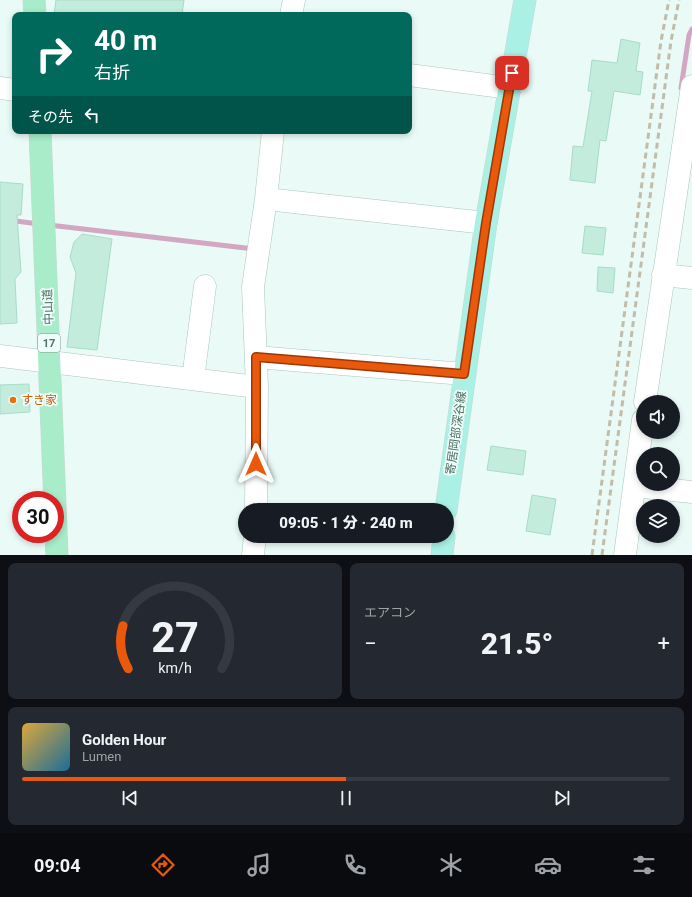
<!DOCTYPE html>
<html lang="ja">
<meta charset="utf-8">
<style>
body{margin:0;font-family:Roboto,"Noto Sans JP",sans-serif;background:#242831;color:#f1f3f6;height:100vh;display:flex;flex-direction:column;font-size:15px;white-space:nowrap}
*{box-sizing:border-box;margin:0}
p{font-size:13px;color:#9ea1a6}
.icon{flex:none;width:22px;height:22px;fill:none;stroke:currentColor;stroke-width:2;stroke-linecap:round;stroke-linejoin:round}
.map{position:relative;height:555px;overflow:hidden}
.sheet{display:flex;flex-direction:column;gap:8px;padding:8px;background:#0d0f14;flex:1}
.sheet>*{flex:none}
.hud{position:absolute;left:12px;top:12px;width:400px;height:122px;border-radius:8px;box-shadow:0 2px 6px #0003;background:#00695c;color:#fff;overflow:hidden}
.fabs{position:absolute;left:636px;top:395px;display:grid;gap:8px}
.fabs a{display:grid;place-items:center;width:44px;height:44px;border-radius:50%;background:#171b24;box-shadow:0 2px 6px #0003;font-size:20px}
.speed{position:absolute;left:12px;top:491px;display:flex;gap:8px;font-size:20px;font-weight:700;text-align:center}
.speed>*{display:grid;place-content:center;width:52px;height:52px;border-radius:50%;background:#171b24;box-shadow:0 2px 6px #0003;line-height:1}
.speed .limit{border:6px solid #d22;background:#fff;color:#111}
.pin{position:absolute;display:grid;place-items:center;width:34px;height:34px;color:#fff;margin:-17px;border-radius:8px;box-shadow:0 2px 6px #0006}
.me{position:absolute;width:44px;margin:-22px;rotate:0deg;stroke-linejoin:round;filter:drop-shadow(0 0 3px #0008)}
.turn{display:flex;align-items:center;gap:14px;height:84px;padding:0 16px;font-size:18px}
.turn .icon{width:52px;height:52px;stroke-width:2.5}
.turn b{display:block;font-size:28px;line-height:34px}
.then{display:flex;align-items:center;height:38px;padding:0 16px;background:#0003;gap:8px;font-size:15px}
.big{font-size:30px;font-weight:800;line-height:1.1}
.sheet .widget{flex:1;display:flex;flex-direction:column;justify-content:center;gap:6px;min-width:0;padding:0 14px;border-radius:8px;background:#242831}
.sheet .dial{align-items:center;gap:0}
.dial svg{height:104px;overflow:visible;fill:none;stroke:#363941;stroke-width:7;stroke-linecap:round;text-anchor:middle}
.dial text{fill:#f1f3f6;stroke:none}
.song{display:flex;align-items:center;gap:12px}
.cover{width:48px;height:48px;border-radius:6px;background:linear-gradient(135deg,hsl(40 70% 55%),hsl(200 70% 35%))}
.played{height:4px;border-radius:2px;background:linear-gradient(90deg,#ea580c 50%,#363941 50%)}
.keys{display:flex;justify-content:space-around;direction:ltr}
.heat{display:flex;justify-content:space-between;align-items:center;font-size:22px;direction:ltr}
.sheet .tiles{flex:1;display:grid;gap:8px;grid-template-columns:1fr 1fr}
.widget:last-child{grid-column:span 2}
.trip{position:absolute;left:238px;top:503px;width:216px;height:40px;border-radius:20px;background:#171b24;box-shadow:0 2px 6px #0003;font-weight:800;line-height:40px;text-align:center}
.tabs{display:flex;height:64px;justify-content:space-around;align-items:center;background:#090b0e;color:#9ea1a6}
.tabs .icon{width:28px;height:28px}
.tabs .current{color:#ea580c}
.tabs b{font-size:18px;color:#f1f3f6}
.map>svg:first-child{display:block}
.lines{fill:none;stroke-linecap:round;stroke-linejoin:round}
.stream{stroke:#d2a7c2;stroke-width:5}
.building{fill:#c4ecdd;stroke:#a7dcc7}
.minor-casing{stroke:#abc6bd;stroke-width:23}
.major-casing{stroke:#ced7d3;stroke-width:23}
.highway-casing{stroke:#ced7d3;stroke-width:23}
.minor{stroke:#fff;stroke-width:22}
.major{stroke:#aaf0e5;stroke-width:22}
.highway{stroke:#a8ecc9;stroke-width:22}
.rail{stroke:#c3bca9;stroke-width:3;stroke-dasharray:6 4;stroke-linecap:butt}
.route-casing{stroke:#983908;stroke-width:10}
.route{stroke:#ea580c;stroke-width:7}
.food-dot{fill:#e8710a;stroke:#effdfb;stroke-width:1.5}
.labels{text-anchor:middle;stroke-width:3.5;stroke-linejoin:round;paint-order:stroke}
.shield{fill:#effdfb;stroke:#809b91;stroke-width:1}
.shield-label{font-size:11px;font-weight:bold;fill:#507163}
.street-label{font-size:12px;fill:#507163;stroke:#effdfb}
.food-label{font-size:12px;fill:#c56008;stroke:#effdfb;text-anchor:start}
</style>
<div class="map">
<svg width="692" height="555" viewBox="0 0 692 555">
<rect width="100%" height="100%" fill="#e9faf7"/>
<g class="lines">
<path class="stream" d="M 681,88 L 689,35 L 692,29
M 0,219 L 39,224
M 49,225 L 254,249"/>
</g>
<path class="building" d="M 56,0 L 184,0 L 182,15 L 54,15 Z
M 621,39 L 640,43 L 636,71 L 643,72 L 640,95 L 614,91 L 606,141 L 600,140 L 595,183 L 570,180 L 573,146 L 583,147 L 592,91 L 588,91 L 592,60 L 617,63 Z
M 0,182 L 23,184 L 21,215 L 17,215 L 21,272 L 15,279 L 17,323 L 0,324 Z
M 585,226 L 606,228 L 603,255 L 582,253 Z
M 82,234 L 112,239 L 97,350 L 67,347 L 76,273 L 70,257 L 74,242 Z
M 598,267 L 615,268 L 613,293 L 597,291 Z
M 29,384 L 30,412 L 0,414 L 0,385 Z
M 491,446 L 526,451 L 523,475 L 487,470 Z
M 532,495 L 556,499 L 550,535 L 526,531 Z"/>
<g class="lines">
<g class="minor-casing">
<path id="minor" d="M 291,15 L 294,0
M 409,75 L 510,88
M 0,88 L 15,90
M 266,199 L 486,223
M 663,275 L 692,278
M 0,356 L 257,387
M 256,357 L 464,374
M 193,379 L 205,286
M 645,402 L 692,86
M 634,486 L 692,492
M 256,510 L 257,387 L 253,287 L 266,199 L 273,131
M 253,555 L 255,536
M 625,555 L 643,420"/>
</g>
<g class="major-casing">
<path id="major" d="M 446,510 L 486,223 L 525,0
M 442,555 L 444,536"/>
</g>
<g class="highway-casing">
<path id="highway" d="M 34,0 L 35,15
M 40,131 L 57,555"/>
</g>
<use href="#minor" class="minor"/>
<use href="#major" class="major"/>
<use href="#highway" class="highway"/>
<path class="rail" d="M 592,555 L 661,41 L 669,0
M 602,555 L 671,41 L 679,0"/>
</g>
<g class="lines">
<g class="route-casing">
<path id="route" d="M 256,464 L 256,357 L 464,374 L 486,223 L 512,73"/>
</g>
<use href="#route" class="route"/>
</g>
<circle class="food-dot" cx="13" cy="400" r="4"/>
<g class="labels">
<rect class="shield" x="38" y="334" width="22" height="18" rx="3"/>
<g class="shield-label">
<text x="49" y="347">17</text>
</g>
<g class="street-label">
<text transform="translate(48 307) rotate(-92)" y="4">中山道</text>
<text transform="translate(456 433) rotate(-82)" y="4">寄居岡部深谷線</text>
</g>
<g class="food-label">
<text x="21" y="404">すき家</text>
</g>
</g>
</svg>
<div class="fabs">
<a><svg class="icon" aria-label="sound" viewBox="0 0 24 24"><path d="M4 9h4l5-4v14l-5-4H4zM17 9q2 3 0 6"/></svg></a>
<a><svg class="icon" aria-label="search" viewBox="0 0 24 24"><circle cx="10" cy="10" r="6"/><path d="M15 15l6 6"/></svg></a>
<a><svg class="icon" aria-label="layers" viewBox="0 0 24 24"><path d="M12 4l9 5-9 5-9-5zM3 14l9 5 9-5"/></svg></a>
</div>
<div class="speed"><div class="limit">30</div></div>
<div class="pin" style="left:512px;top:73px;background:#d93025"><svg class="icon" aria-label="arrive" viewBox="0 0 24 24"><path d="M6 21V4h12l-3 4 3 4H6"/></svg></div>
<svg class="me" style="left:256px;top:464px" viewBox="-20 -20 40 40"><path d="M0-17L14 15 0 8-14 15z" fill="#ea580c" stroke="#fff" stroke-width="4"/></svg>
<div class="trip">09:05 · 1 分 · 240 m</div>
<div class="hud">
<div class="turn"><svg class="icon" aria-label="right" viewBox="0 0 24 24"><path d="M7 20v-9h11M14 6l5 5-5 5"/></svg><div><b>40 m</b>右折</div></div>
<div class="then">その先<svg class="icon" aria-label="left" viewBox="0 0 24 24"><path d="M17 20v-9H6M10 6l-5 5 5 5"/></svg></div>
</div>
</div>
<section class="sheet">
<div class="tiles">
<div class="widget dial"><svg viewBox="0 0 100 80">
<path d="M14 69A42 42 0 1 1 86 69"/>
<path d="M14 69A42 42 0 0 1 10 36" stroke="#ea580c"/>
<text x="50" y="56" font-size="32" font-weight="700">27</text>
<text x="50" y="72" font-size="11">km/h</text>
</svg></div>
<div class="widget"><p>エアコン</p>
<div class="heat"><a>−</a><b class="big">21.5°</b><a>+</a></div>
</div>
<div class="widget">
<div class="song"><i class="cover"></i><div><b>Golden Hour</b><p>Lumen</p></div></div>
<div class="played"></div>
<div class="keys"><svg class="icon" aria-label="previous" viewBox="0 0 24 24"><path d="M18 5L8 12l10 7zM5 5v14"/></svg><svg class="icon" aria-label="pause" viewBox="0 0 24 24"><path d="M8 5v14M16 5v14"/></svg><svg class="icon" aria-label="next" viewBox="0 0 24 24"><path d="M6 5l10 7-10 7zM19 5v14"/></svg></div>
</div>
</div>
</section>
<nav class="tabs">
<b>09:04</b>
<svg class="icon current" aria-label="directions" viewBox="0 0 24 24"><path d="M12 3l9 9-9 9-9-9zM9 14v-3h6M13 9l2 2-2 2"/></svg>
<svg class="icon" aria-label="music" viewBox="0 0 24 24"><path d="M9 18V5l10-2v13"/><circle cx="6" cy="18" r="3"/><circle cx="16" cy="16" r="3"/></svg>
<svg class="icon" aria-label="phone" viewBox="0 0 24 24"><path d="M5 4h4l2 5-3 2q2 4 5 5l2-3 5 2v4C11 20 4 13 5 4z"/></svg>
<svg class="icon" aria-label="climate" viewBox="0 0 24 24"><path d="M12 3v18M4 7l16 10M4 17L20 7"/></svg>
<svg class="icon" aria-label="car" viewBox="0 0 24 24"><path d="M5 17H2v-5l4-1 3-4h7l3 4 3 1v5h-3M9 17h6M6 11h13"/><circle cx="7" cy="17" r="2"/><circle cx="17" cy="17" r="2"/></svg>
<svg class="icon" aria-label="filters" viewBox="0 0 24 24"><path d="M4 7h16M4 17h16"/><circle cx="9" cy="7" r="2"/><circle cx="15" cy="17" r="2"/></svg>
</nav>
